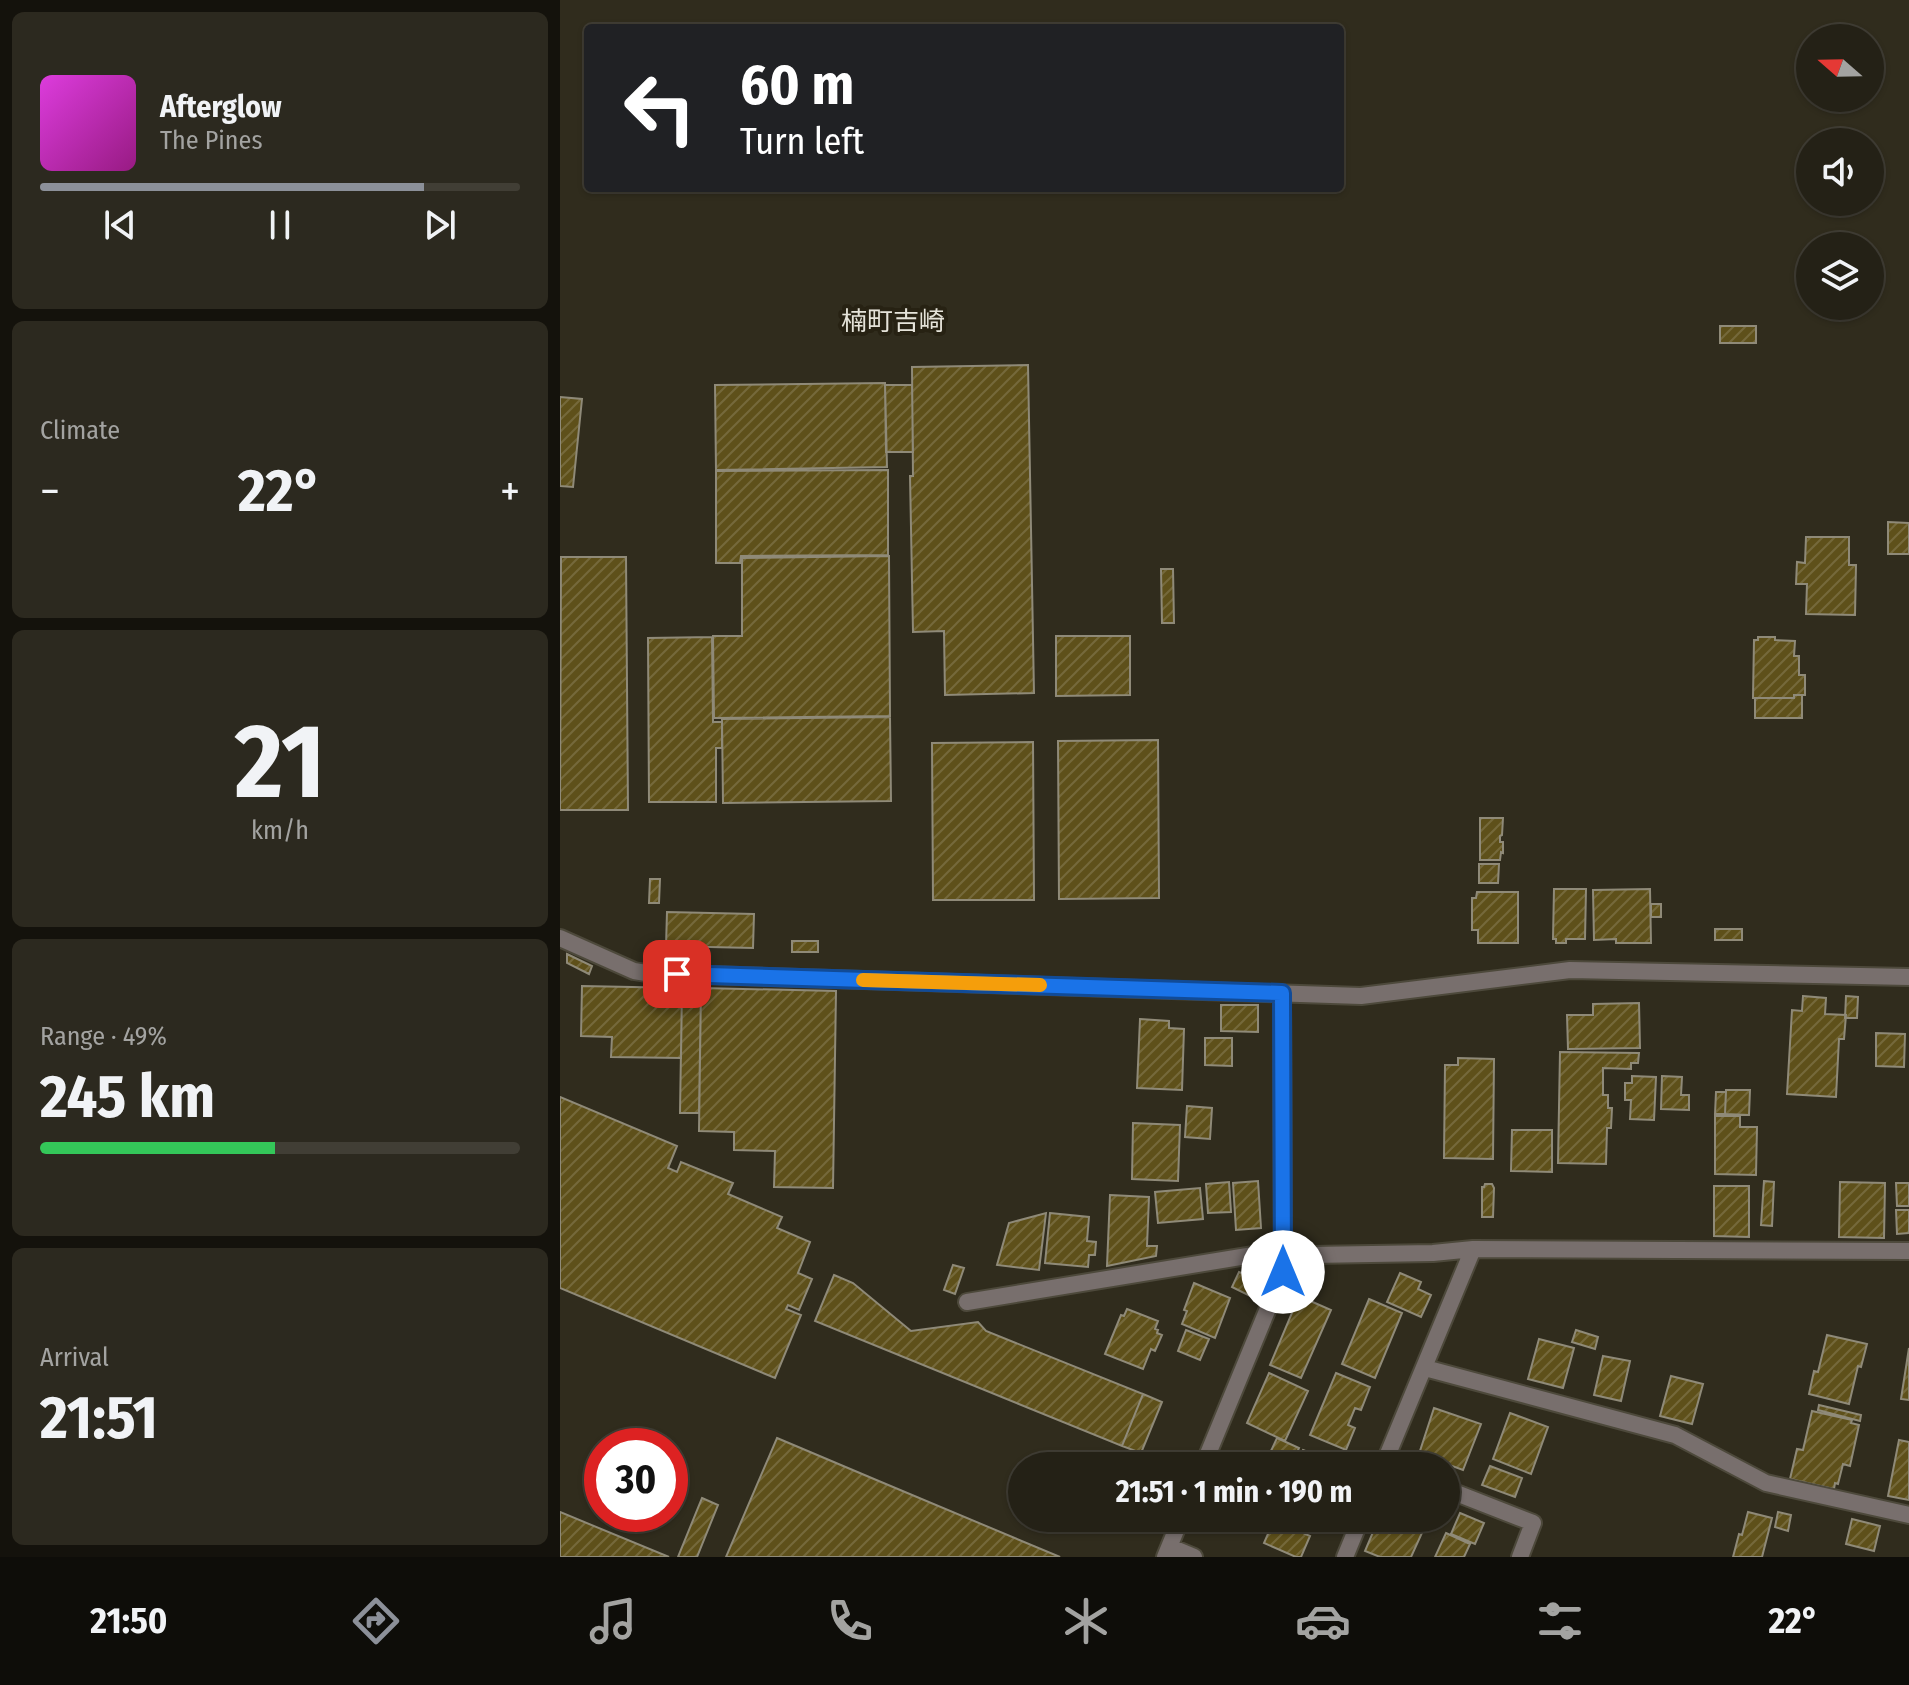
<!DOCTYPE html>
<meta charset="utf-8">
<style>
body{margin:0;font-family:"Fira Sans Condensed","Noto Sans JP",sans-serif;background:#2c291f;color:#f1f3f6;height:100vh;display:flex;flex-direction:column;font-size:30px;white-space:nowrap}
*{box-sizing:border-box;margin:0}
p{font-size:26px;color:#a3a3a1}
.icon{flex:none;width:44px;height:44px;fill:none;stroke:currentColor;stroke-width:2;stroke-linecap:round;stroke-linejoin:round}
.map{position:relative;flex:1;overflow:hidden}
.panel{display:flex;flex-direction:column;gap:12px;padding:12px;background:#14120c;width:560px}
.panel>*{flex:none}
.top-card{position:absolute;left:24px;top:24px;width:760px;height:168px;border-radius:8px;box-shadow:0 2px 6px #0004,0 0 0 2px #413e35;background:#202124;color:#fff;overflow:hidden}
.needle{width:52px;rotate:290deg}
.tools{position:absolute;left:1236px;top:24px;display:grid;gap:16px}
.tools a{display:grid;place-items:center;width:88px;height:88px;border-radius:50%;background:#242116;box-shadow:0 2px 6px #0004,0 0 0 2px #413e35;font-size:40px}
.speed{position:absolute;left:24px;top:1428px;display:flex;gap:16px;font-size:40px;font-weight:700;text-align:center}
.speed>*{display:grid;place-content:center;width:104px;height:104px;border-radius:50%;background:#242116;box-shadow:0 2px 6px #0004,0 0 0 2px #413e35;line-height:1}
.speed .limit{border:12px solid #d22;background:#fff;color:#111}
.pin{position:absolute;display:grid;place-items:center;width:68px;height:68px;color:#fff;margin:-34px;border-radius:16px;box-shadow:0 4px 12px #0006}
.me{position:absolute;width:88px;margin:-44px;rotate:0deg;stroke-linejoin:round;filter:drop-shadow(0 0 6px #0008)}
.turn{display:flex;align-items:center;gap:28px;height:168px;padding:0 24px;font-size:36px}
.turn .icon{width:104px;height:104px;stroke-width:2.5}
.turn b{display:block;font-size:56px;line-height:68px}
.big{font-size:60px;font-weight:700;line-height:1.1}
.panel .card{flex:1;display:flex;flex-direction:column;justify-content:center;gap:12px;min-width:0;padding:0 28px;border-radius:12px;background:#2c291f}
.panel .dial{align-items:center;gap:0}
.dial b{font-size:104px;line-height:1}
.song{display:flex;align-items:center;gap:24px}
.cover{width:96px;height:96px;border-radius:12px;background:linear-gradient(135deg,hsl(300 70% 55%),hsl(310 70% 35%))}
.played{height:8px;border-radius:4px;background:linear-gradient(90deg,#8c9099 80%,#413e35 80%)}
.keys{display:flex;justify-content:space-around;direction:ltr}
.heat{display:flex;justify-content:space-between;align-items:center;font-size:44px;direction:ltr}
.charge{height:12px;border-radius:6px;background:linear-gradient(90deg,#34c759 49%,#413e35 0)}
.trip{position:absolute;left:448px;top:1452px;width:452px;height:80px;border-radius:40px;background:#242116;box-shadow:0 2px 6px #0004,0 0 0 2px #413e35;font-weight:700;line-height:80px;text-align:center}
.tab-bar{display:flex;height:128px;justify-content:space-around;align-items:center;background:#0e0d09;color:#a3a3a1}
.tab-bar .icon{width:56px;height:56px}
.tab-bar .active{color:#8c9099}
.tab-bar b{font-size:36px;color:#f1f3f6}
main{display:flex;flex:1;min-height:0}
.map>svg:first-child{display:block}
.building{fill:url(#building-hatch);stroke:#8f8a78;stroke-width:2}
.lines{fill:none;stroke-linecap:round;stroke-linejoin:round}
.street-casing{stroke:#4d493b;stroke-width:20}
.street{stroke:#786f6d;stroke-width:16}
.route-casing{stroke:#114b97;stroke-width:20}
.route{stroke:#1a73e8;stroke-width:14}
.slow{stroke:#f59e0b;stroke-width:14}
.labels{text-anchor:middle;stroke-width:8;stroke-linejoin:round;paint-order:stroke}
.quarter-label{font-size:26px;fill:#e5e3d9;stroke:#272213}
</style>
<main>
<section class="panel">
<div class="card">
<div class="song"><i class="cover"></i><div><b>Afterglow</b><p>The Pines</p></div></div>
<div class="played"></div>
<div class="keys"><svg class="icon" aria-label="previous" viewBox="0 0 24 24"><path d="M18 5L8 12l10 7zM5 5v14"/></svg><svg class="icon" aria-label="pause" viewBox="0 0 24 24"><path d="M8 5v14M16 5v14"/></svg><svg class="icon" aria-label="next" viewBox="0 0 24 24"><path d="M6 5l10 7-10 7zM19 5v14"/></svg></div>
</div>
<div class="card"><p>Climate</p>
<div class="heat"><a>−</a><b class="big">22°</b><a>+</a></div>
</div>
<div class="card dial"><b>21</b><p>km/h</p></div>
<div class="card"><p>Range · 49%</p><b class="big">245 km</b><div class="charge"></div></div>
<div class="card"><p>Arrival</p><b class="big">21:51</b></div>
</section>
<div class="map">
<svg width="1349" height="1557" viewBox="0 0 1349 1557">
<defs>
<pattern id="building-hatch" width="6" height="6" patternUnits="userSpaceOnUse" patternTransform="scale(2)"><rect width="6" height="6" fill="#5e501a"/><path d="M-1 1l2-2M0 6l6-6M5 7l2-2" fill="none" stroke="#75693b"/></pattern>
</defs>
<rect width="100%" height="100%" fill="#302c1d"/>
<path class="building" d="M 1160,326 L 1196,326 L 1196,343 L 1160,343 Z
M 468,365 L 474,693 L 385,695 L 384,631 L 353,632 L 350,476 L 353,476 L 352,367 Z
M 325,383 L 327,467 L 156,470 L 155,385 Z
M 325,385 L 352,385 L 353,452 L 326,452 Z
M 0,397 L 22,399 L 13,487 L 0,486 Z
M 328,470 L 328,555 L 181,556 L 180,563 L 156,563 L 156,471 Z
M 1328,522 L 1349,523 L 1349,554 L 1328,554 Z
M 1246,537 L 1289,537 L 1289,565 L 1296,565 L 1295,615 L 1246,614 L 1247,584 L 1236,584 L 1237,562 L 1245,563 Z
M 329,556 L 330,716 L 154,718 L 153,636 L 182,636 L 182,558 Z
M 1,557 L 66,557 L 68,810 L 0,810 Z
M 601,569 L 613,569 L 614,623 L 602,623 Z
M 496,636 L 570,636 L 570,695 L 496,696 Z
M 152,637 L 153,722 L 162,722 L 162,748 L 156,748 L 156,802 L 89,802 L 88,638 Z
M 1198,637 L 1215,637 L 1215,640 L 1235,641 L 1234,656 L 1239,656 L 1239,675 L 1245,675 L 1245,695 L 1234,695 L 1234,698 L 1193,698 L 1194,640 L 1198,640 Z
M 1234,695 L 1242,695 L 1242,718 L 1195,718 L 1195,698 L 1234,698 Z
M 330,717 L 331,801 L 163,803 L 162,719 Z
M 598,740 L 599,898 L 499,899 L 498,741 Z
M 473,742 L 474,900 L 373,900 L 372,743 Z
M 920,818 L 943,818 L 942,835 L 940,836 L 940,842 L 943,842 L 943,853 L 941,852 L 940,860 L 920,860 Z
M 919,864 L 939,864 L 938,883 L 919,883 Z
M 90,879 L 100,879 L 99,903 L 89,903 Z
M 994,889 L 1026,889 L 1025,939 L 1006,939 L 1006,943 L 996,943 L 996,939 L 993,939 Z
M 1090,889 L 1091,943 L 1056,943 L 1056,939 L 1034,940 L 1033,890 Z
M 917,892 L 958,892 L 958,943 L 918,943 L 918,930 L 912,930 L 912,898 L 916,898 Z
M 1091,904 L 1101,904 L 1101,917 L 1091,917 Z
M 107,912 L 194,914 L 193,948 L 106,946 Z
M 1155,929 L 1182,929 L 1182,940 L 1155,940 Z
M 232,941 L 258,941 L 258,952 L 232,952 Z
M 7,954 L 32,966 L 29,974 L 7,963 Z
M 22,986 L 122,988 L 121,1058 L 51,1057 L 52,1037 L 21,1036 Z
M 122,988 L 141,988 L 139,1113 L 120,1113 Z
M 141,988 L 276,991 L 273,1188 L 214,1187 L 215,1151 L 174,1150 L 174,1132 L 139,1131 Z
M 1243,996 L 1266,998 L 1265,1014 L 1286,1015 L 1284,1039 L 1279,1039 L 1276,1097 L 1227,1094 L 1232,1010 L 1242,1011 Z
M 1286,996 L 1298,997 L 1297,1018 L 1285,1018 Z
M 1079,1003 L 1080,1048 L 1008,1049 L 1007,1015 L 1033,1015 L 1033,1004 Z
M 661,1005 L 698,1005 L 698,1032 L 661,1031 Z
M 580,1019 L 609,1021 L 609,1028 L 624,1029 L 622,1090 L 577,1088 Z
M 1316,1033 L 1345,1034 L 1344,1067 L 1316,1066 Z
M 645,1038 L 672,1038 L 672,1066 L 645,1065 Z
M 1000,1052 L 1079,1053 L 1078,1063 L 1071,1063 L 1071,1069 L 1043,1068 L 1043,1095 L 1048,1095 L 1048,1108 L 1052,1108 L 1051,1128 L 1047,1128 L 1046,1164 L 998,1163 Z
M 898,1058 L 934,1059 L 933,1159 L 884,1158 L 885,1065 L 898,1065 Z
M 1072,1076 L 1096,1077 L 1094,1120 L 1070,1119 L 1071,1100 L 1065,1100 L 1065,1083 L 1072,1083 Z
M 1102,1076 L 1122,1077 L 1121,1095 L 1129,1095 L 1129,1110 L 1101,1109 Z
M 1166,1090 L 1190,1090 L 1189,1115 L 1165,1114 Z
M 1156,1092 L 1166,1092 L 1165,1114 L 1155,1114 Z
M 0,1097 L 117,1146 L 108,1168 L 117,1172 L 121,1162 L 173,1183 L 168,1194 L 222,1217 L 217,1228 L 250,1242 L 238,1273 L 252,1279 L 239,1310 L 228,1305 L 226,1309 L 241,1315 L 215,1378 L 0,1288 Z
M 627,1106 L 652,1108 L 650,1139 L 625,1137 Z
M 1155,1116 L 1180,1116 L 1180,1127 L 1197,1127 L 1196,1175 L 1155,1174 Z
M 573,1123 L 620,1125 L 618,1181 L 572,1179 Z
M 952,1130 L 992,1130 L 992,1172 L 951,1171 Z
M 698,1181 L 701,1228 L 676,1230 L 673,1183 Z
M 1204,1181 L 1214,1182 L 1212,1226 L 1201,1225 Z
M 669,1182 L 671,1212 L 648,1213 L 646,1184 Z
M 1280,1182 L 1325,1183 L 1324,1238 L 1279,1237 Z
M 1336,1183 L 1349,1183 L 1349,1206 L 1337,1206 Z
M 925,1184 L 932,1184 L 934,1188 L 933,1217 L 922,1217 L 922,1187 L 924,1187 Z
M 1154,1186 L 1189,1186 L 1189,1237 L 1154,1236 Z
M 640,1188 L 643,1219 L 598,1223 L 595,1192 Z
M 550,1195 L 589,1197 L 587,1246 L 597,1246 L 596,1256 L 547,1266 Z
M 1336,1210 L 1349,1210 L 1349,1233 L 1337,1234 Z
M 486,1213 L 479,1270 L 437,1265 L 449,1223 Z
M 490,1213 L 529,1217 L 527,1241 L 536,1242 L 535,1255 L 529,1255 L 528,1267 L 485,1263 Z
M 393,1265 L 404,1268 L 395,1294 L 384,1290 Z
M 679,1272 L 699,1281 L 692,1297 L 672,1287 Z
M 840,1273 L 861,1282 L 858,1289 L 871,1295 L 861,1317 L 827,1302 Z
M 274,1275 L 293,1283 L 351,1331 L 418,1322 L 426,1331 L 583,1394 L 562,1446 L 255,1321 Z
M 634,1283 L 670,1298 L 655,1338 L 622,1324 L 627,1311 L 624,1310 Z
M 739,1296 L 771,1310 L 741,1378 L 710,1365 Z
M 809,1299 L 842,1313 L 815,1378 L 782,1364 Z
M 567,1309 L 598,1321 L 595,1329 L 598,1330 L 597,1333 L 602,1335 L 595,1351 L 591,1349 L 583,1369 L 545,1354 L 561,1315 L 564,1316 Z
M 626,1330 L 649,1339 L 640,1360 L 618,1351 Z
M 1016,1330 L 1038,1337 L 1035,1349 L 1012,1342 Z
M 1267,1335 L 1307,1344 L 1301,1367 L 1298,1366 L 1289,1404 L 1249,1394 L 1254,1371 L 1258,1372 Z
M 979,1339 L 1014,1348 L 1003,1388 L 968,1379 Z
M 1349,1348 L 1349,1400 L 1341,1399 Z
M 1043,1356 L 1070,1361 L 1061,1401 L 1034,1395 Z
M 709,1373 L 748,1391 L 725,1441 L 687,1423 Z
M 776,1373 L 810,1387 L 801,1410 L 795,1408 L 788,1425 L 795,1428 L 786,1450 L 750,1435 Z
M 1111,1376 L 1143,1384 L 1132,1424 L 1100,1416 Z
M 583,1394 L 602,1402 L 581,1453 L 562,1446 Z
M 1259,1405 L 1301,1415 L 1300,1421 L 1258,1410 Z
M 874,1408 L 921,1424 L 903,1470 L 859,1454 Z
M 1252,1411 L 1292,1420 L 1291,1423 L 1299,1425 L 1290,1466 L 1283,1464 L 1278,1484 L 1275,1483 L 1274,1489 L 1230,1479 L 1237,1449 L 1243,1450 Z
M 950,1413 L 988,1427 L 971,1474 L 933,1459 Z
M 217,1438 L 314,1479 L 500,1557 L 166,1557 Z
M 717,1438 L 739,1448 L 733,1462 L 710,1453 Z
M 1339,1440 L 1349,1442 L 1349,1500 L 1328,1496 Z
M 743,1450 L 773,1462 L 771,1466 L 737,1466 Z
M 706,1453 L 732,1463 L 730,1466 L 701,1466 Z
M 930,1466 L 962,1478 L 955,1497 L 922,1485 Z
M 142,1498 L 158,1505 L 137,1557 L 118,1557 Z
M 0,1512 L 109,1557 L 0,1557 Z
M 1188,1512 L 1212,1518 L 1202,1557 L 1173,1557 L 1179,1534 L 1182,1535 Z
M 1218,1512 L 1231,1515 L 1228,1531 L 1215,1527 Z
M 900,1513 L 924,1523 L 915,1544 L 891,1534 Z
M 715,1518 L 757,1518 L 756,1521 L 750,1518 L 743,1533 L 750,1536 L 741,1557 L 736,1557 L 704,1543 Z
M 819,1518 L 853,1518 L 866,1524 L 851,1557 L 820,1557 L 805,1551 Z
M 1292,1519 L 1320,1526 L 1314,1551 L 1286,1544 Z
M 886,1533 L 910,1544 L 904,1557 L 875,1557 Z"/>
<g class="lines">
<g class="street-casing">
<path id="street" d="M 0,938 L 74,971 L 86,973 L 801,996 L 1010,970 L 1349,977
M 407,1302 L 723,1250 L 751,1255 L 873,1253 L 913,1249 L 1349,1251
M 865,1368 L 1115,1435 L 1206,1483 L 1349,1515
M 643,1466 L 723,1272 L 722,993
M 823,1466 L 913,1249
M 886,1489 L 973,1523 L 960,1557
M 610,1547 L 634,1557
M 605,1557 L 621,1518
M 785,1557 L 801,1518"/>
</g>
<use href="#street" class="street"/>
</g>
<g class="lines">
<g class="route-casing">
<path id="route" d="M 117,974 L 722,993 L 723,1272"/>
</g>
<use href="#route" class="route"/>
<path class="slow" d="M 303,980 L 480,985"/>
</g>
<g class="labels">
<g class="quarter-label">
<text x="333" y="330">楠町吉崎</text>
</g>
</g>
</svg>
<div class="tools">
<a><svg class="needle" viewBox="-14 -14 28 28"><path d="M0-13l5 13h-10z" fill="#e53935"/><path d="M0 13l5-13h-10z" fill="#a3a3a1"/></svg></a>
<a><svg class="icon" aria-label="sound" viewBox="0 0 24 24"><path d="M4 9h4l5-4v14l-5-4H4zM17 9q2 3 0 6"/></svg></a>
<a><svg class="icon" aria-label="layers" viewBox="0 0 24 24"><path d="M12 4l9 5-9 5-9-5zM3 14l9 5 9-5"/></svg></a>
</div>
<div class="speed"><div class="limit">30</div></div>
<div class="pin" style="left:117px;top:974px;background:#d93025"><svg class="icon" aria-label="arrive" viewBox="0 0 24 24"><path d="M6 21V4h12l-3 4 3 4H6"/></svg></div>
<svg class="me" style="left:723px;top:1272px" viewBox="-20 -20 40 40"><circle r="19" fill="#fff"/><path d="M0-13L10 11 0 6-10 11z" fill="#1a73e8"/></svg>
<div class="trip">21:51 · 1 min · 190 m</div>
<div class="top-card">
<div class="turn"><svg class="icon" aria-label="left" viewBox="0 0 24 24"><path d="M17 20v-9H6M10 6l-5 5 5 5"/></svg><div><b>60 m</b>Turn left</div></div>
</div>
</div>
</main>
<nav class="tab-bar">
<b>21:50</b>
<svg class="icon active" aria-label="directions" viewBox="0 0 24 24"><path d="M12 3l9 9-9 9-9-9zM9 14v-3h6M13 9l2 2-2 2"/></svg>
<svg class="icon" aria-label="music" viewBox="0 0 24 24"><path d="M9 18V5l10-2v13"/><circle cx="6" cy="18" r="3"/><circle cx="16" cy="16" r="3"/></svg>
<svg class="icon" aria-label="phone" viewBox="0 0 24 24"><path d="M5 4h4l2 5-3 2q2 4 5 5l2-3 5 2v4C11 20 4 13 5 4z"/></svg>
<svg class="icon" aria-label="climate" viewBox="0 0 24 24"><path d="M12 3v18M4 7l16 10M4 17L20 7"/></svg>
<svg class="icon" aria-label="car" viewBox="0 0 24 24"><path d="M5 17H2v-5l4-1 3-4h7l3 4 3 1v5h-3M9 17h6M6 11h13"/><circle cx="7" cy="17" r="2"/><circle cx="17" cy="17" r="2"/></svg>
<svg class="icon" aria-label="filters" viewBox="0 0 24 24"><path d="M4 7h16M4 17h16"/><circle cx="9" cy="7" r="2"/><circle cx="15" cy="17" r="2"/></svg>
<b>22°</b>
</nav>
